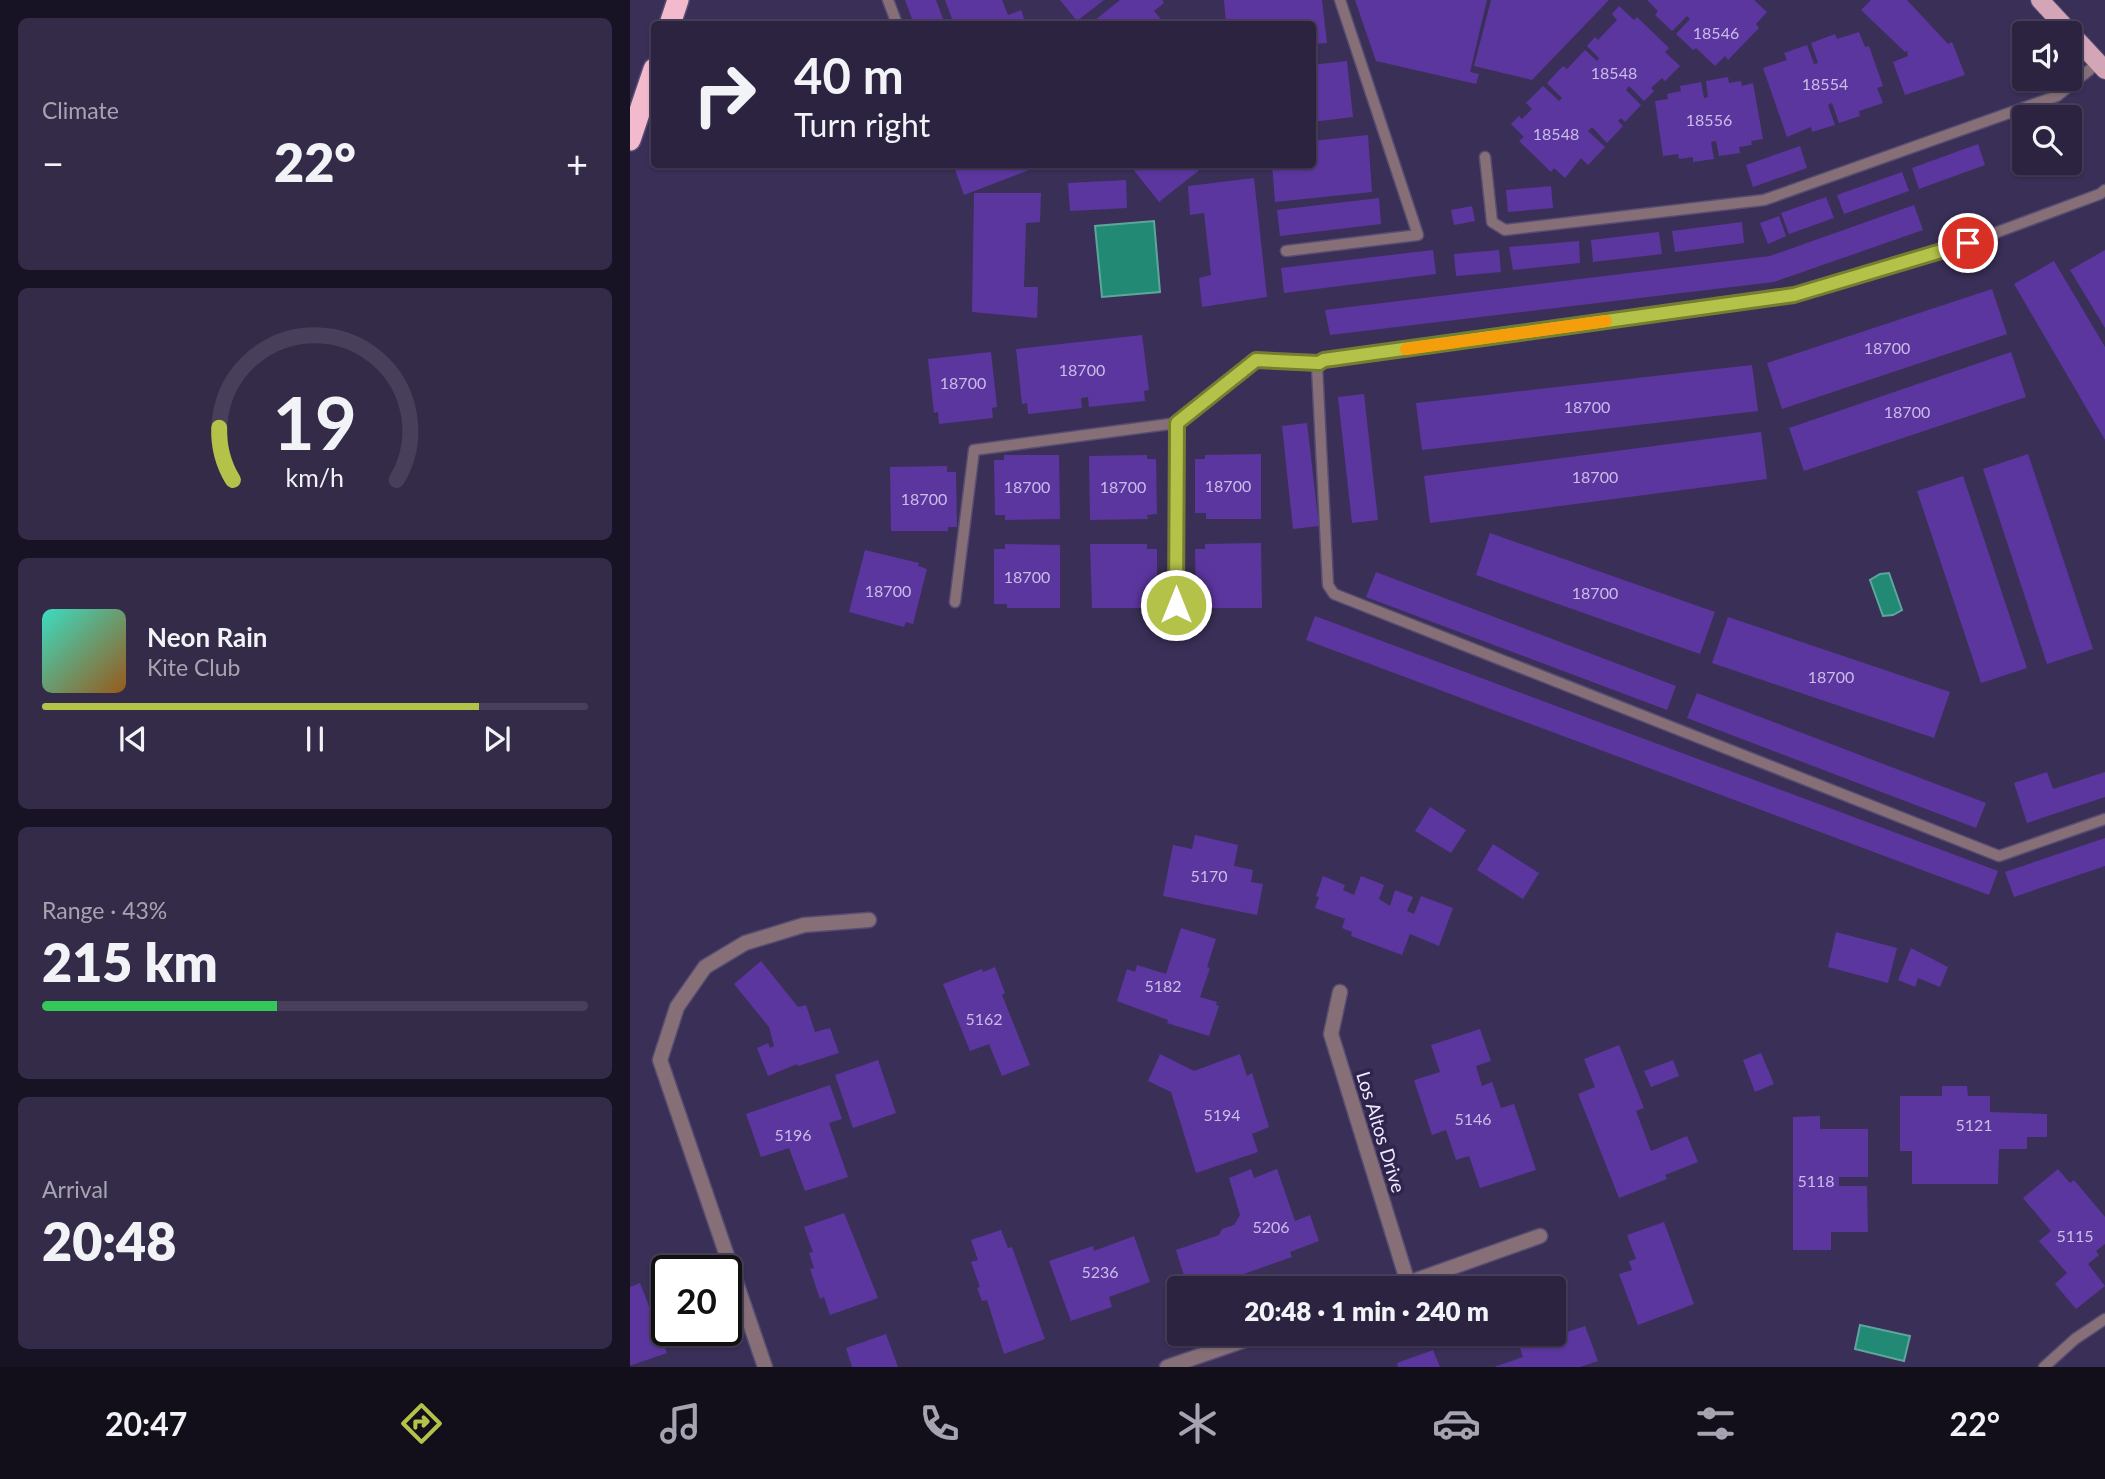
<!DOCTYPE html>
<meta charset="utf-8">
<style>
body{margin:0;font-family:Lato,sans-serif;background:#342b48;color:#f1f3f6;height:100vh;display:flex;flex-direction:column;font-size:26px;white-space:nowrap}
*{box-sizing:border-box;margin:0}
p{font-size:23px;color:#a6a4b1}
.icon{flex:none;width:38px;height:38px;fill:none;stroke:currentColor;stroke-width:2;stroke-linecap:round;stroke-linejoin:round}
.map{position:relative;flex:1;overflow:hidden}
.panel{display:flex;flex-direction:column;gap:18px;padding:18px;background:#181324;width:630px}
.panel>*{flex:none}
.guide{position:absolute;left:21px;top:21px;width:665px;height:147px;border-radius:7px;box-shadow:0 2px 5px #0004,0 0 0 2px #48405a;background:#2c2341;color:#f1f3f6;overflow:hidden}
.buttons{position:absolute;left:1382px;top:21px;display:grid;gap:14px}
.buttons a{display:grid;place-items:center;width:70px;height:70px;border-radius:7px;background:#2c2341;box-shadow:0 2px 5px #0004,0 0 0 2px #48405a;font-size:35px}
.speed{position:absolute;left:21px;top:1255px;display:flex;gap:14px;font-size:35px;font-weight:700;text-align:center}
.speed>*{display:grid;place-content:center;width:91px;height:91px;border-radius:50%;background:#2c2341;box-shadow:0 2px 5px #0004,0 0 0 2px #48405a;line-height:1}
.speed .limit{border:4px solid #111;border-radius:10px;background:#fff;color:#111}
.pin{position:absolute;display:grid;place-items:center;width:60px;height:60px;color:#fff;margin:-30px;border:4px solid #fff;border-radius:50%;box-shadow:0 2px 7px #0007}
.me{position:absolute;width:77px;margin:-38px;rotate:0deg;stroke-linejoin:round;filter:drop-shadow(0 0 5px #0008)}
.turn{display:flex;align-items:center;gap:24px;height:147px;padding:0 28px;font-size:32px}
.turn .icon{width:91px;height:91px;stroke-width:2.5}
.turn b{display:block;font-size:49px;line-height:60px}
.big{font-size:52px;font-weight:800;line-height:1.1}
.panel .card{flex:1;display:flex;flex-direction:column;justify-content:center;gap:10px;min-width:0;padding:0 24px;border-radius:10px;background:#342b48}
.panel .dial{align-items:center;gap:0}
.dial svg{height:182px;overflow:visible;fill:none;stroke:#48405a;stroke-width:7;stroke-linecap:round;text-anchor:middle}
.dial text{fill:#f1f3f6;stroke:none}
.song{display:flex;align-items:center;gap:21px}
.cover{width:84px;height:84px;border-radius:10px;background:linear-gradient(135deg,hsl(170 70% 55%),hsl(30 70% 35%))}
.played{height:7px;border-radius:4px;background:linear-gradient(90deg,#b4c24a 80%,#48405a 80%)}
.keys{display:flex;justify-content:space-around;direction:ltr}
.heat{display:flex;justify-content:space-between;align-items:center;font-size:38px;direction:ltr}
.charge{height:10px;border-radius:5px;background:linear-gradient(90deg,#34c759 43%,#48405a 0)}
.trip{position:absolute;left:537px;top:1276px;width:399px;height:70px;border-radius:7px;background:#2c2341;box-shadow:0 2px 5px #0004,0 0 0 2px #48405a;font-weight:800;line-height:70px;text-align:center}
.menu{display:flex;height:112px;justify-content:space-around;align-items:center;background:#120e1a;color:#a6a4b1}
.menu .icon{width:49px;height:49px}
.menu .current{color:#b4c24a}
.menu b{font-size:32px;color:#f1f3f6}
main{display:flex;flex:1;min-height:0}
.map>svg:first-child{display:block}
.water{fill:#218974;stroke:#5ea69d;stroke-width:2}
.building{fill:#5c369f}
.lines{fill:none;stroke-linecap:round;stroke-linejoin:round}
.lane-casing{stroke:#574d72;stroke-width:13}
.street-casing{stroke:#574d72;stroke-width:17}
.primary-casing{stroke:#574d72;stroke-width:20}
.highway-casing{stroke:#574d72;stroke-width:24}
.lane{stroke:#866f77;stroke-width:10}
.street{stroke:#866f77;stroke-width:14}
.primary{stroke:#d4a5b6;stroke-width:18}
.highway{stroke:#f3bace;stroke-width:21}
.route-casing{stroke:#757e30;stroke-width:18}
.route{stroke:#b4c24a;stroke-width:12}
.slow{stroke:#f59e0b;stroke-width:12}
.labels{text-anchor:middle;stroke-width:7;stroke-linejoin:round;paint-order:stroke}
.number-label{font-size:16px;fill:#c9bce6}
.street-label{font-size:19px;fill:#ede9fe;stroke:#30244c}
</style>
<main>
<section class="panel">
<div class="card"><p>Climate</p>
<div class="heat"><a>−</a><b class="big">22°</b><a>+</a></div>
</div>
<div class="card dial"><svg viewBox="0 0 100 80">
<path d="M14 69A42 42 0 1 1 86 69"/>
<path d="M14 69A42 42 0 0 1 8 46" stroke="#b4c24a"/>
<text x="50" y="56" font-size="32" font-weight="700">19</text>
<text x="50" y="72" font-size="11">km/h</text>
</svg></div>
<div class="card">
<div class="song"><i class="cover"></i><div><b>Neon Rain</b><p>Kite Club</p></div></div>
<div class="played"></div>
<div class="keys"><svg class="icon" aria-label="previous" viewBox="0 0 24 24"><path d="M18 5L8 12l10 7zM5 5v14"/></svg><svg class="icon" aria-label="pause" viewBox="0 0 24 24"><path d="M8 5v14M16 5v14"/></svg><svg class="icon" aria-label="next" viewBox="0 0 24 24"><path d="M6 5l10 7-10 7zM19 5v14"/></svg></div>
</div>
<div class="card"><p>Range · 43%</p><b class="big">215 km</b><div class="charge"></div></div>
<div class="card"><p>Arrival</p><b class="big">20:48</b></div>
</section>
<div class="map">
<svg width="1475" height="1367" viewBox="0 0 1475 1367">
<rect width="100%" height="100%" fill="#3a2f57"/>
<path class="water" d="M 524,221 L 530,292 L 472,297 L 465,226 Z
M 1259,573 L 1272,610 L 1263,615 L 1253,616 L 1240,580 L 1250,574 Z
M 1230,1325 L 1280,1336 L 1274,1361 L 1225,1349 Z"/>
<path class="building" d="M 275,0 L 306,0 L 315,24 L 284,24 Z
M 315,0 L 372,0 L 378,15 L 391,10 L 396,24 L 324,24 Z
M 430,0 L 474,0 L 447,21 Z
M 490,0 L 532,0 L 534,3 L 524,11 L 535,24 L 467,24 L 464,21 Z
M 594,0 L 692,0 L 697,43 L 682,44 L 682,24 L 596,24 Z
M 725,0 L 857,0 L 840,72 L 849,74 L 846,84 L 746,61 Z
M 861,0 L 979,0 L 902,80 L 844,66 Z
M 1017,0 L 1124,0 L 1137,12 L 1126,24 L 1129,28 L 1098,60 L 1095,56 L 1085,66 L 1066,48 L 1063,50 L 1046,34 L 1060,19 L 1057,16 L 1042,31 L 1025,15 L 1028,11 Z
M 1241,0 L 1277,0 L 1318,44 L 1322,42 L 1335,75 L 1275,95 L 1263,62 L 1278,56 L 1277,50 L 1275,52 L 1231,10 Z
M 989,6 L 1004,20 L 1007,17 L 1039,48 L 1035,52 L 1050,66 L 1035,81 L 1032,78 L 1021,88 L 1024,91 L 1014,101 L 999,86 L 996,90 L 1011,105 L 995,122 L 991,118 L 988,121 L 993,126 L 977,143 L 962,127 L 958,131 L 975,147 L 958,165 L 951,158 L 935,178 L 924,168 L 921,172 L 889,141 L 894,137 L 881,124 L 889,116 L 892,119 L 902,109 L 896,103 L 913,86 L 929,101 L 932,98 L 917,83 L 933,66 L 937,69 L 955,50 L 967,61 L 969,58 L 957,46 L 965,37 L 968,40 L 987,20 L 982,14 Z
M 1229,32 L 1235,47 L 1239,46 L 1253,86 L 1247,88 L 1253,103 L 1229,111 L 1230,116 L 1209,123 L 1202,103 L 1198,105 L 1205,125 L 1182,132 L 1181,127 L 1157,137 L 1133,68 L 1157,60 L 1154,53 L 1177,45 L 1184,64 L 1188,63 L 1181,43 L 1205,34 L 1207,39 Z
M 717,61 L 723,117 L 682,122 L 682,65 Z
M 1098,77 L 1099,83 L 1111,81 L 1112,86 L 1123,83 L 1133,139 L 1121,141 L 1122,145 L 1109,147 L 1110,153 L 1089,156 L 1086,141 L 1081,142 L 1084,159 L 1063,162 L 1063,157 L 1049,159 L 1048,154 L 1033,156 L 1025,101 L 1038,99 L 1037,94 L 1051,91 L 1050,86 L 1071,82 L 1074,98 L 1078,97 L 1076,81 Z
M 738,135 L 742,192 L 645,202 L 642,164 L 682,164 L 682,141 Z
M 1348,144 L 1355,165 L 1289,189 L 1282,168 Z
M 1170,146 L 1177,168 L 1123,187 L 1116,165 Z
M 323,164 L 397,164 L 399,170 L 334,195 Z
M 499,164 L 577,164 L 529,202 Z
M 1272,172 L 1279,191 L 1214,214 L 1207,195 Z
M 624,178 L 637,297 L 572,307 L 569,278 L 581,275 L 574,213 L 560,215 L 558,186 Z
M 496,180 L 497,208 L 440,211 L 438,183 Z
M 921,186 L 923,208 L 878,212 L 876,190 Z
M 344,193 L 411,193 L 410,222 L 396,223 L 394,287 L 408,287 L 407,318 L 342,312 Z
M 1196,197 L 1204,218 L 1159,234 L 1151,213 Z
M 749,198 L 751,224 L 650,236 L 647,210 Z
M 1284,205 L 1293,230 L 1144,282 L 700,335 L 695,310 L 1140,256 Z
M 842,206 L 845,221 L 824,225 L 821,210 Z
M 1149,216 L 1156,236 L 1138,244 L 1130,223 Z
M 1112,222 L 1114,243 L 1045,252 L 1042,231 Z
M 1029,232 L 1032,254 L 963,262 L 961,240 Z
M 949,241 L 950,263 L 883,270 L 879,247 Z
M 803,250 L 806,274 L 654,293 L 651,268 Z
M 869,250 L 871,272 L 826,276 L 824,254 Z
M 1475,250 L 1475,328 L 1440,270 Z
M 1424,261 L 1475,347 L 1475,440 L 1384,284 Z
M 1362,289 L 1377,334 L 1152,409 L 1137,363 Z
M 512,335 L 519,390 L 514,391 L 515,401 L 459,407 L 458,397 L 451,398 L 452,408 L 398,414 L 397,403 L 392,404 L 386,349 Z
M 361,352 L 367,407 L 362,408 L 363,418 L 309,424 L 308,412 L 304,413 L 298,359 Z
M 1381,352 L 1396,397 L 1174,471 L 1159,428 Z
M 1122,365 L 1128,411 L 792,450 L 786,403 Z
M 734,394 L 748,520 L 722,523 L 708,397 Z
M 677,423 L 689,526 L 663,529 L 652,426 Z
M 1131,432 L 1137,479 L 800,523 L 794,476 Z
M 631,454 L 631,519 L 576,519 L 576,513 L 565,513 L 565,459 L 575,459 L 575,455 Z
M 1398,454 L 1463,649 L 1417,664 L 1353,469 Z
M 374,455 L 429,455 L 430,519 L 375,520 L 375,515 L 365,515 L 364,460 L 374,460 Z
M 517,455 L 517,459 L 526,459 L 527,514 L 517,515 L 518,519 L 460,520 L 459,456 Z
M 317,466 L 317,472 L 326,472 L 327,527 L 318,527 L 318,531 L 261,531 L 260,467 Z
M 1333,476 L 1397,668 L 1351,683 L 1287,491 Z
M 860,533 L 1085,612 L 1070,654 L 846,575 Z
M 631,543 L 632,608 L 577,608 L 577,602 L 566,602 L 565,549 L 575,549 L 575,544 Z
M 375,544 L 430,545 L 430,608 L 377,608 L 377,604 L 364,604 L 364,549 L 375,549 Z
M 460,544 L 517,544 L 517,549 L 527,549 L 527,604 L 518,604 L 518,608 L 462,608 Z
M 235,550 L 289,563 L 288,566 L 297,569 L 283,624 L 276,622 L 274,627 L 219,612 Z
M 746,572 L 1046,686 L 1037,710 L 736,597 Z
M 685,616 L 1368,871 L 1359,895 L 676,640 Z
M 1098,617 L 1320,692 L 1304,738 L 1082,663 Z
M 1067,693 L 1356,803 L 1346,828 L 1057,718 Z
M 1417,772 L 1423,789 L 1475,772 L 1475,797 L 1397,823 L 1384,783 Z
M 800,807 L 836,830 L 821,853 L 785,831 Z
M 565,835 L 608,845 L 604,866 L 623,870 L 621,882 L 633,884 L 627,915 L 533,896 L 543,845 L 562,849 Z
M 1475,838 L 1475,866 L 1384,897 L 1375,872 Z
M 863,844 L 909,873 L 893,899 L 847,870 Z
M 693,876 L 715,885 L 713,890 L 724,895 L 731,876 L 754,885 L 749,899 L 760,906 L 765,890 L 783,897 L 777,911 L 784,914 L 791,896 L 823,908 L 809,946 L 780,934 L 772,955 L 721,936 L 722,932 L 712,928 L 715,919 L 685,908 L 689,897 L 686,896 Z
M 551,928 L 586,939 L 577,967 L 580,968 L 570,997 L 587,1002 L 586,1005 L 589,1006 L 579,1036 L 537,1023 L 538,1020 L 487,1001 L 497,969 L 505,972 L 507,965 L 536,974 Z
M 1206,932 L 1267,948 L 1258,983 L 1198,967 Z
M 1281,948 L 1318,967 L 1310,987 L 1288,978 L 1285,987 L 1268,980 Z
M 131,961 L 168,1007 L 176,1005 L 185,1032 L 200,1028 L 209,1053 L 168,1066 L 167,1064 L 138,1076 L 127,1048 L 138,1043 L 140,1048 L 144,1046 L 139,1027 L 104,984 Z
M 365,967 L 375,993 L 372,995 L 400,1065 L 372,1076 L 359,1044 L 340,1051 L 313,984 L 352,969 L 353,972 Z
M 850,1029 L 861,1061 L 846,1066 L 852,1086 L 862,1082 L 871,1108 L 884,1104 L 906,1170 L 850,1188 L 839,1156 L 826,1160 L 816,1130 L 802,1135 L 784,1080 L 810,1072 L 801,1045 Z
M 989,1045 L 1014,1108 L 1006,1111 L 1021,1151 L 1057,1136 L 1068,1162 L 1035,1175 L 1037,1179 L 989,1198 L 948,1094 L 965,1087 L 954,1059 Z
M 1131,1053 L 1144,1084 L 1125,1092 L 1113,1060 Z
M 530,1054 L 564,1071 L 610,1054 L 617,1076 L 622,1073 L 639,1127 L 622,1134 L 628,1152 L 566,1173 L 541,1092 L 518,1081 Z
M 248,1060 L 266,1113 L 223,1128 L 205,1075 Z
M 1043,1060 L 1049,1076 L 1021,1087 L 1014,1071 Z
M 200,1085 L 212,1119 L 199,1123 L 218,1177 L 175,1191 L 159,1148 L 131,1157 L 116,1114 Z
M 1312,1086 L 1337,1086 L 1338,1096 L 1360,1096 L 1360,1112 L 1417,1114 L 1417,1137 L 1397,1137 L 1397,1149 L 1369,1149 L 1368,1184 L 1282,1184 L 1282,1151 L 1270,1151 L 1270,1096 L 1312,1096 Z
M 1190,1116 L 1190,1129 L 1238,1129 L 1238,1177 L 1209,1177 L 1209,1186 L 1237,1186 L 1238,1232 L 1201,1232 L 1201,1250 L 1163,1250 L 1163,1117 Z
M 621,1169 L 624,1178 L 647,1169 L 665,1221 L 680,1215 L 689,1241 L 660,1252 L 662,1257 L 574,1288 L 558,1288 L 546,1250 L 589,1235 L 592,1229 L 604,1225 L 610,1215 L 599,1178 Z
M 1428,1169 L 1440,1183 L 1444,1180 L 1475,1217 L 1475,1244 L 1466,1251 L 1469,1255 L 1458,1264 L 1475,1286 L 1446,1309 L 1425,1284 L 1437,1273 L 1409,1241 L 1421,1231 L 1393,1198 Z
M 214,1213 L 248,1298 L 200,1315 L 194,1297 L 190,1299 L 180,1269 L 184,1268 L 179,1253 L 183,1252 L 174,1227 Z
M 1034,1222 L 1064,1304 L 1008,1325 L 989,1274 L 1002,1270 L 999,1261 L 1006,1259 L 997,1235 Z
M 371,1230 L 378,1248 L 382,1247 L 415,1339 L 374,1354 L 357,1300 L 352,1301 L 347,1288 L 350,1287 L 341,1262 L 348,1260 L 341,1240 Z
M 504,1236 L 520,1282 L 479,1297 L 482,1307 L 441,1321 L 419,1261 L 463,1246 L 464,1251 Z
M 10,1283 L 37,1353 L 2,1365 L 0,1365 L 0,1287 Z
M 955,1326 L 968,1361 L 950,1367 L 864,1367 L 893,1357 L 890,1348 Z
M 256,1334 L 268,1367 L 222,1367 L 216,1348 Z
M 803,1350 L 810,1367 L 768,1367 L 767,1363 Z"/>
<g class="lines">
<g class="lane-casing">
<path id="lane" d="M 258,0 L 267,24
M 855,157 L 862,222 L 875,230 L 1134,200 L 1427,96 L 1468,63
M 1475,190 L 1470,194 L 1338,243 L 1164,295 L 694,360 L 687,367 L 698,585 L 704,594 L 1369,856 L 1475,819
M 656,251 L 788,235 L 710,0
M 547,423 L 626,360 L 689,363
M 325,602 L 344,450 L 547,423 L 546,605
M 1414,1367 L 1445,1339 L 1475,1319"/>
</g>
<g class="street-casing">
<path id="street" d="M 710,992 L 701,1034 L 778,1283
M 764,1288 L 910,1236
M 135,1367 L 30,1060 L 47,1007 L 75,967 L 115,943 L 174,925 L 239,920
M 537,1367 L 633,1334"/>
</g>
<g class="primary-casing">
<path id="primary" d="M 1410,0 L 1475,70"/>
</g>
<g class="highway-casing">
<path id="highway" d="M 40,24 L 48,0
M 0,140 L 24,69"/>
</g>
<use href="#lane" class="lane"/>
<use href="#street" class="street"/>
<use href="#primary" class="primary"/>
<use href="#highway" class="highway"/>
</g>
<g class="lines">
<g class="route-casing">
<path id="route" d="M 546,605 L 547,423 L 626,360 L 689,363 L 694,360 L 1164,295 L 1338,243"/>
</g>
<use href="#route" class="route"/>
<path class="slow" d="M 776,349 L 976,321"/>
</g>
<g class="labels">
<g class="number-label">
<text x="1086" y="39">18546</text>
<text x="984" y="79">18548</text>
<text x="1195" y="90">18554</text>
<text x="1079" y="126">18556</text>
<text x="926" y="140">18548</text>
<text x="1257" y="354">18700</text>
<text x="452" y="376">18700</text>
<text x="333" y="389">18700</text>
<text x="957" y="413">18700</text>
<text x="1277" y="418">18700</text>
<text x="965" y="483">18700</text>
<text x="598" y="492">18700</text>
<text x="397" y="493">18700</text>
<text x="493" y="493">18700</text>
<text x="294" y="505">18700</text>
<text x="397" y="583">18700</text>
<text x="258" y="597">18700</text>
<text x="965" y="599">18700</text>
<text x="1201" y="683">18700</text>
<text x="579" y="882">5170</text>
<text x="533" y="992">5182</text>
<text x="354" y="1025">5162</text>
<text x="592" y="1121">5194</text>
<text x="843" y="1125">5146</text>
<text x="1344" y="1131">5121</text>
<text x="163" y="1141">5196</text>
<text x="1186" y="1187">5118</text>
<text x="641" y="1233">5206</text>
<text x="1445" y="1242">5115</text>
<text x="470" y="1278">5236</text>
</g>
<g class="street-label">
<text transform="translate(751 1132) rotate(73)" y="7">Los Altos Drive</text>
</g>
</g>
</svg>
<div class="buttons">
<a><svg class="icon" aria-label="sound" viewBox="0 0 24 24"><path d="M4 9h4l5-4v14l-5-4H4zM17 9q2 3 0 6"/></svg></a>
<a><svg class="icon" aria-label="search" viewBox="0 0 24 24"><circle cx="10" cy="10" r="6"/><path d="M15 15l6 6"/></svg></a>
</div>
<div class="speed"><div class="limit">20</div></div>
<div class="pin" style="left:1338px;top:243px;background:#d93025"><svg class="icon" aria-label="arrive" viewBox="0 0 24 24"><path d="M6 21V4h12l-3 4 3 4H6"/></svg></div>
<svg class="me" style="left:546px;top:605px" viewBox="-20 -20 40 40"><circle r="17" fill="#b4c24a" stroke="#fff" stroke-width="3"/><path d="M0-11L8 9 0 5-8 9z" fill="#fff"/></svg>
<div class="trip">20:48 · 1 min · 240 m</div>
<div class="guide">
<div class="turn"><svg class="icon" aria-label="right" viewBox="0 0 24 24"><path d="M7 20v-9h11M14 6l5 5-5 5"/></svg><div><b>40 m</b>Turn right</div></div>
</div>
</div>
</main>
<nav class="menu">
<b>20:47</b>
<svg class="icon current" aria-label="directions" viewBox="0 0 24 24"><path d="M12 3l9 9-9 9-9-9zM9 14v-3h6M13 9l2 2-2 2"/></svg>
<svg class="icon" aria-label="music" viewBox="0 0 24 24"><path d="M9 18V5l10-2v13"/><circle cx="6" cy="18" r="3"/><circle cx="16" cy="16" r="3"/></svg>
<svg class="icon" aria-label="phone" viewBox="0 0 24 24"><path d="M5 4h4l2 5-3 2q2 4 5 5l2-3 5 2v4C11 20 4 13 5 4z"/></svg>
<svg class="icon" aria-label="climate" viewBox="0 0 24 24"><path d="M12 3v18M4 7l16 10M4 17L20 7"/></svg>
<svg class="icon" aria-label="car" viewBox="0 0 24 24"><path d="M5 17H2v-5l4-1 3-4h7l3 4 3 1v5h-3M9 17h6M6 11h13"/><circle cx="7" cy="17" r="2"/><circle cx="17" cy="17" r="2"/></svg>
<svg class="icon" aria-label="filters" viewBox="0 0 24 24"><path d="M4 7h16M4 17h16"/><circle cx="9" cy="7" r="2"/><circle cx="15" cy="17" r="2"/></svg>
<b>22°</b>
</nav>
